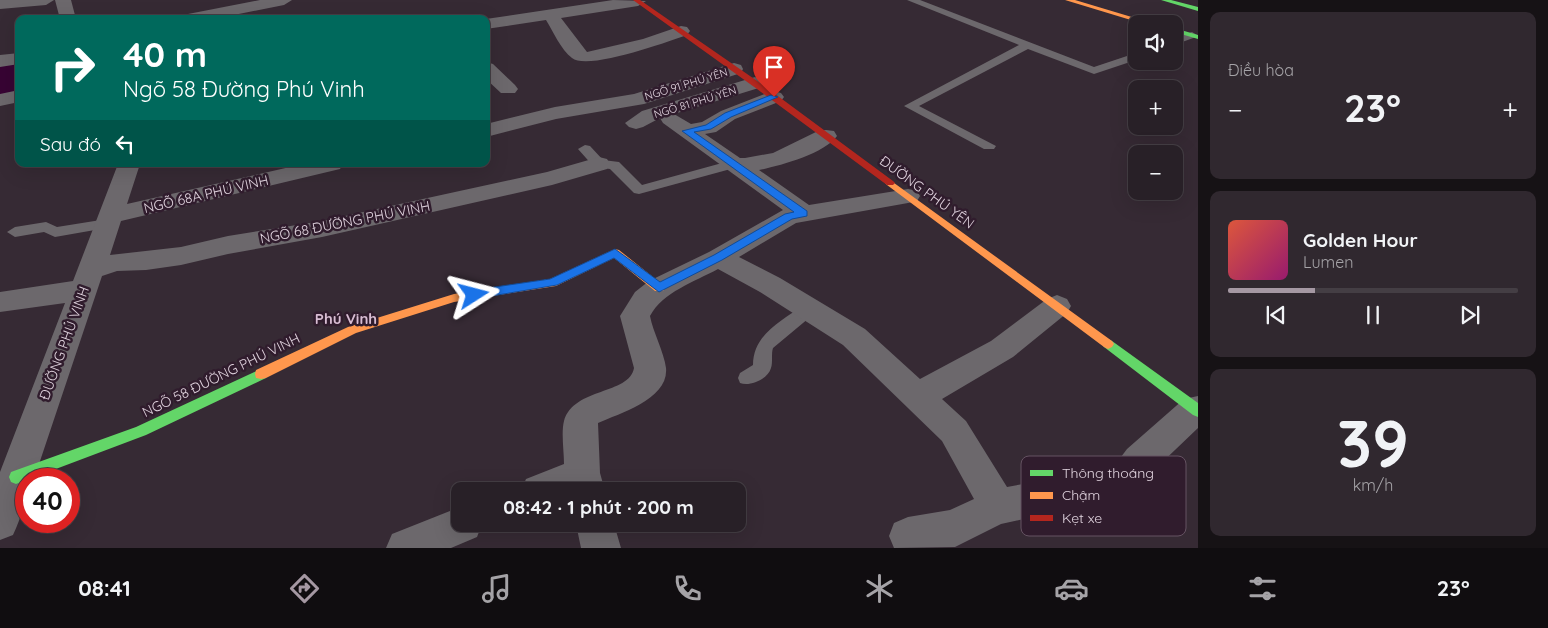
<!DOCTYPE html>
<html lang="vi">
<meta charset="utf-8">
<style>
body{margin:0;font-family:Quicksand,sans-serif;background:#30282f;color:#f1f3f6;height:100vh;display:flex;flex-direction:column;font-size:19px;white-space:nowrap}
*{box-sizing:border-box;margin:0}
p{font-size:16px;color:#a5a3a7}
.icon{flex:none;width:28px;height:28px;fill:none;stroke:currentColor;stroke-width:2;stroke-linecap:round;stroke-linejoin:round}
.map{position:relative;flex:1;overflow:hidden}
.sheet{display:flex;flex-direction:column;gap:12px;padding:12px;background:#161215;width:350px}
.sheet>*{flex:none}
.top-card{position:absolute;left:15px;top:15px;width:475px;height:152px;border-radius:10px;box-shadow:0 5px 20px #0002,0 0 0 1px #443e44;background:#00695c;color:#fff;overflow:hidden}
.tools{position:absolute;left:1128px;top:15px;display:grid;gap:10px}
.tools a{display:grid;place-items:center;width:55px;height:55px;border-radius:10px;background:#282027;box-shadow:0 5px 20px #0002,0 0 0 1px #443e44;font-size:25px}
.speed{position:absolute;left:15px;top:468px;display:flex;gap:10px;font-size:25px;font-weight:700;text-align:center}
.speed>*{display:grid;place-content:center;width:65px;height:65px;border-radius:50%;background:#282027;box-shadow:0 5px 20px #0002,0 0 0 1px #443e44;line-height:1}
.speed .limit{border:8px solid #d22;background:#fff;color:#111}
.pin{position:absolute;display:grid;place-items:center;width:42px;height:42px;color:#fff;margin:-51px -21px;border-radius:50% 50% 50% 0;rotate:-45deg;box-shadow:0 0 5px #0007}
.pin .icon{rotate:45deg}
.me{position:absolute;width:55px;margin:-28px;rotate:81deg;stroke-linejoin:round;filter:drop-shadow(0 0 4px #0008)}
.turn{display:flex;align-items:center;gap:18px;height:105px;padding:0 25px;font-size:22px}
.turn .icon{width:65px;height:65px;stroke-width:2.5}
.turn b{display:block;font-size:35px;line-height:42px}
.then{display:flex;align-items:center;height:48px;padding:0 25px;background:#0003;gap:10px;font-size:19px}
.big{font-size:38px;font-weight:800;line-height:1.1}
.sheet .tile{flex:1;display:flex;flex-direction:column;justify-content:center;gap:8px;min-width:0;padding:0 18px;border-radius:10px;background:#30282f}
.sheet .dial{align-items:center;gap:0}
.dial b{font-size:65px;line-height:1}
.song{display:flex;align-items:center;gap:15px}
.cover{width:60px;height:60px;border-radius:8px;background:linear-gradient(135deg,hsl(10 70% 55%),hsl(320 70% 35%))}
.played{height:5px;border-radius:2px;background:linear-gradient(90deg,#a598a3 30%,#443e44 30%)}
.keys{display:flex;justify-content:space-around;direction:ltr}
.heat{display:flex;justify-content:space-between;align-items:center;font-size:28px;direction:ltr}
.trip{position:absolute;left:451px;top:482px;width:295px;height:50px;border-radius:10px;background:#282027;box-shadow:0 5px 20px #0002,0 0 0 1px #443e44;font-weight:800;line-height:50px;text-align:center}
.tab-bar{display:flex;height:80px;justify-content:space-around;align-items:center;background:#100d10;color:#a5a3a7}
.tab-bar .icon{width:35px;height:35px}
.tab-bar .active{color:#a598a3}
.tab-bar b{font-size:22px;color:#f1f3f6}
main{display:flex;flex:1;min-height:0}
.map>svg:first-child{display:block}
.water{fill:#370433}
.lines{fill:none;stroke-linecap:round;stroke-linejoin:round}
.lane{fill:#6c686c;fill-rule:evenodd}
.street{fill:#6c686c;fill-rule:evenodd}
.fast{fill:#63d668;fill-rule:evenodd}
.slow{fill:#ff974d;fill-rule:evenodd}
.jam{fill:#b3261e;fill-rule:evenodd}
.route{fill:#1a73e8;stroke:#114b97}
.labels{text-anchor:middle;stroke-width:5;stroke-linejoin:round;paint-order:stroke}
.far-street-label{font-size:11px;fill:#e1d4df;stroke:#301c2d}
.street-label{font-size:14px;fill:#e1d4df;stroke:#301c2d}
.neighbourhood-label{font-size:15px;font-weight:bold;fill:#d8bdd3;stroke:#301c2d}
.key{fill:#301c2d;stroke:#655362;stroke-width:1}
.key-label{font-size:14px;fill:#e1d4df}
</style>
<main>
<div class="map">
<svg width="1198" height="548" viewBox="0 0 1198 548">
<rect width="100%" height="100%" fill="#362a34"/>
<path class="water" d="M 19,60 L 19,93 L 0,96 L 0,64 Z"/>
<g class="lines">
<path class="lane" d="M 907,0 L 920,0 L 1094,67 L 1136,53 L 1136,60 L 1094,74 L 1028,49 L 919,106 L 996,146 L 994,149 L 984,149 L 904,106 L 1019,45 Z
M 1192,32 L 1197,35 L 1196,37 L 1174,45 L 1174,38 Z
M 585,145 L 590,146 L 603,160 L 619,162 L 642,185 L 733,160 L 740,164 L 738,167 L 639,194 L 634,193 L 610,169 L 594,167 L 578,149 Z
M 107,219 L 114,224 L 112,227 L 55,237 L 44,232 L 15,237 L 7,232 L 15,227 L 46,222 L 57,227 Z
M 809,303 L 815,305 L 818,309 L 815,313 L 773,348 C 771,354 773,362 771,368 C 768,379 750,387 740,383 L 738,378 L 740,373 L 753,365 C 753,334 781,322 803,305 Z"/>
<path class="street" d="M 0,0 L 54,0 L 46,5 L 0,9 Z
M 55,0 L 71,0 L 76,19 L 60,19 Z
M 260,0 L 292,0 L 284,5 L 214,19 L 180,19 L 188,14 Z
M 613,0 L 646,1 L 638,6 L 561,18 L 587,52 L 643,39 L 681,26 L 687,27 L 690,31 L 687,35 C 667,42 587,71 572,58 C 561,50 553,31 546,20 L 486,29 L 486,19 Z
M 19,53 L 19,64 L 0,67 L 0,55 Z
M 486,62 L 493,64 L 515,85 L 518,89 L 515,93 L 501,93 L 486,79 Z
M 734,63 L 741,65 L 743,69 L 741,73 L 644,104 L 556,119 L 486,137 L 486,124 L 555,107 L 634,94 Z
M 755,77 L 762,79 L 765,83 L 762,87 L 674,114 L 691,124 L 702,122 L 721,111 L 767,93 L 774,91 L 781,93 L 784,97 L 781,101 L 735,119 L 716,132 L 705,134 L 740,158 L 745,158 L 773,153 L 818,131 L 826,130 L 834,131 L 837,136 C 824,154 779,166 759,170 L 809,205 L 908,189 L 917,191 L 920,196 L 917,201 L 908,203 L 796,223 L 739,257 L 780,278 L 865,329 L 920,379 L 991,341 L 1047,299 L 1057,295 L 1067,299 L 1071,306 L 1067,313 L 1013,357 L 942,399 L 966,421 L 1007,487 L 1051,479 L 1096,462 L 1121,457 L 1127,449 L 1184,399 L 1198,396 L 1198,428 L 1153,471 L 1145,483 L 1097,495 L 1051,513 L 1001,524 L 955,547 L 894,548 L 889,536 L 894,523 L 908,517 L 950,510 L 974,499 L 942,441 L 843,345 L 760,292 L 718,269 C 694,282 663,292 650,316 C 653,332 664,352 666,368 C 669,399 620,413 598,423 L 600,473 L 605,491 L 521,491 L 526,479 L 564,464 C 564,451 561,433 564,421 C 574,387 629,395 634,368 L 620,316 L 635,292 L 649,281 L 709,252 L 783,210 L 663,123 L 660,118 L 643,127 L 636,129 L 629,127 L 625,123 L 642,111 Z
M 19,90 L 19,102 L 0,106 L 0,94 Z
M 599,157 L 607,159 L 610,164 L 607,169 L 552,185 L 322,237 L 228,254 L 181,265 L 146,270 L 117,271 L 102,276 L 34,479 L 26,479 C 26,500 22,516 13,535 L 0,540 L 0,472 L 65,303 L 0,312 L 0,292 L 73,281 L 118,164 L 140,164 L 127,204 L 303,164 L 343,164 L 340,169 L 121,221 L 110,255 L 181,247 L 228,236 L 322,221 L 547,172 Z
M 460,507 L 460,524 L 482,524 L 477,537 L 451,548 L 386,548 L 392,534 Z
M 576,524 L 614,524 L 621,548 L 581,548 Z"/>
<path class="fast" d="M 1161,0 L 1171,0 L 1198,7 L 1198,11 Z
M 1174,28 L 1198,35 L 1198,39 L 1174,32 Z
M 1108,339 L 1112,341 L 1198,403 L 1198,417 L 1193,415 L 1104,347 L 1102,344 L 1104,341 Z
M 261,369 L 266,370 L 267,374 L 266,378 L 146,435 L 16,484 L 11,482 L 9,477 L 11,472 L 136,427 Z"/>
<path class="slow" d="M 1065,0 L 1075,0 L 1155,24 L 1144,24 Z
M 890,180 L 1112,341 L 1114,344 L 1112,347 L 1108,349 L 1104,347 L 887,185 L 885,183 Z
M 615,249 L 619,250 L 663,285 L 665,288 L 663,291 L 655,291 L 614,258 L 556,286 L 454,302 L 356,333 L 266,378 L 261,379 L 256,378 L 255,374 L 256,370 L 348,327 L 454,294 L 550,279 Z"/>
<path class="jam" d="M 633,0 L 640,0 L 763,85 L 893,181 L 895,183 L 893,185 L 887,185 L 757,89 Z"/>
</g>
<path class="route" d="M 771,95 L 778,97 L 731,117 L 711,129 L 694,132 L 807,211 L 807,216 L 792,219 L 722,260 L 659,292 L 614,258 L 557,285 L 474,299 L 469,298 L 469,292 L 474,290 L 550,279 L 615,249 L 660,282 L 714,255 L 785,214 L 794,212 L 682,131 L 706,125 L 725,113 Z"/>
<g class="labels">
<g class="far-street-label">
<text transform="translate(686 84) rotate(-17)" y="4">NGÕ 91 PHÚ YÊN</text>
<text transform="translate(695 102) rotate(-17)" y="4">NGÕ 81 PHÚ YÊN</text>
</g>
<g class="street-label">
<text transform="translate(927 192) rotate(36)" y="5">ĐƯỜNG PHÚ YÊN</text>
<text transform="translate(206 194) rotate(-13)" y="5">NGÕ 68A PHÚ VINH</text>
<text transform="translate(345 222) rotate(-11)" y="5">NGÕ 68 ĐƯỜNG PHÚ VINH</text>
<text transform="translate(64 343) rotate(-70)" y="5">ĐƯỜNG PHÚ VINH</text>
<text transform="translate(221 375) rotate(-26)" y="5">NGÕ 58 ĐƯỜNG PHÚ VINH</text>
</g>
<g class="neighbourhood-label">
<text x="346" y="324">Phú Vinh</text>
</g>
</g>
<rect x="1021" y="456" width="165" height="80" rx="8" class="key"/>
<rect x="1030" y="470" width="23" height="6" fill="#63d668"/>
<rect x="1030" y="492" width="23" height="7" fill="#ff974d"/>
<rect x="1030" y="515" width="23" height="6" fill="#b3261e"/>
<g class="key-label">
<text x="1062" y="478">Thông thoáng</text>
<text x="1062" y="500">Chậm</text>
<text x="1062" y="523">Kẹt xe</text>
</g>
</svg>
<div class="tools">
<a><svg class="icon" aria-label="sound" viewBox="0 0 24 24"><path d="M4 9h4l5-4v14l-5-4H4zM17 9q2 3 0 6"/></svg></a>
<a>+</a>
<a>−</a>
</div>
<div class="speed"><div class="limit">40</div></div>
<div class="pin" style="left:774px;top:97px;background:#d93025"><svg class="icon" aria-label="arrive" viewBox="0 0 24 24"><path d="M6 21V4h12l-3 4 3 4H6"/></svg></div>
<svg class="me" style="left:474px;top:295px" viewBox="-20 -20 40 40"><path d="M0-17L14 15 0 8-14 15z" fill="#1a73e8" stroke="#fff" stroke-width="4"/></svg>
<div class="trip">08:42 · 1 phút · 200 m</div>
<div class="top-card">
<div class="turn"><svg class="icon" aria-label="right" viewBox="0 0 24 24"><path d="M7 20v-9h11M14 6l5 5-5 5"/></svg><div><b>40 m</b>Ngõ 58 Đường Phú Vinh</div></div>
<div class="then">Sau đó<svg class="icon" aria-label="left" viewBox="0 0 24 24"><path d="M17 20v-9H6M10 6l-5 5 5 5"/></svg></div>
</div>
</div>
<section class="sheet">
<div class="tile"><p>Điều hòa</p>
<div class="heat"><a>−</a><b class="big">23°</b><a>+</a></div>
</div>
<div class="tile">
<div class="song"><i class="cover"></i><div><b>Golden Hour</b><p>Lumen</p></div></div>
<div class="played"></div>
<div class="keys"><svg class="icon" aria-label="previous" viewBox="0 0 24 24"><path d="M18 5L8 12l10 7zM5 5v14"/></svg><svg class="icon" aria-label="pause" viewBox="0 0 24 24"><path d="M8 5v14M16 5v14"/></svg><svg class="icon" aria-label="next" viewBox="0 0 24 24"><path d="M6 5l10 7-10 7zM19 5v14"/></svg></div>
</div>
<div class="tile dial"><b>39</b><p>km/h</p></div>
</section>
</main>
<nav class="tab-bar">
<b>08:41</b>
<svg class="icon active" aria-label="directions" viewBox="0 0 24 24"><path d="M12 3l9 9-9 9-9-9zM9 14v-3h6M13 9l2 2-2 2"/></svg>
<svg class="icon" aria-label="music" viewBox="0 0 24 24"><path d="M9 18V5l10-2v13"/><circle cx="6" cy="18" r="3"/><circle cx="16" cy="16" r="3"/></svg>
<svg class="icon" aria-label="phone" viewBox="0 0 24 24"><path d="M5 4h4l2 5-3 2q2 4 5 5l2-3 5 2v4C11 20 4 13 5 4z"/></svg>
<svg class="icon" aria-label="climate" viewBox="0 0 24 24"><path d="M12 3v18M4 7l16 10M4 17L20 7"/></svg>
<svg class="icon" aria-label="car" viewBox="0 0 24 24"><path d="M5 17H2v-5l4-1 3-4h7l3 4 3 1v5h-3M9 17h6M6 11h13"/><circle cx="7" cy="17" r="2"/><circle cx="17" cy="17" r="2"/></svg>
<svg class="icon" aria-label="filters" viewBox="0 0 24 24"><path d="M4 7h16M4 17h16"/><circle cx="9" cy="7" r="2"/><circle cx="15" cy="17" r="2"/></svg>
<b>23°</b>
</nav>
